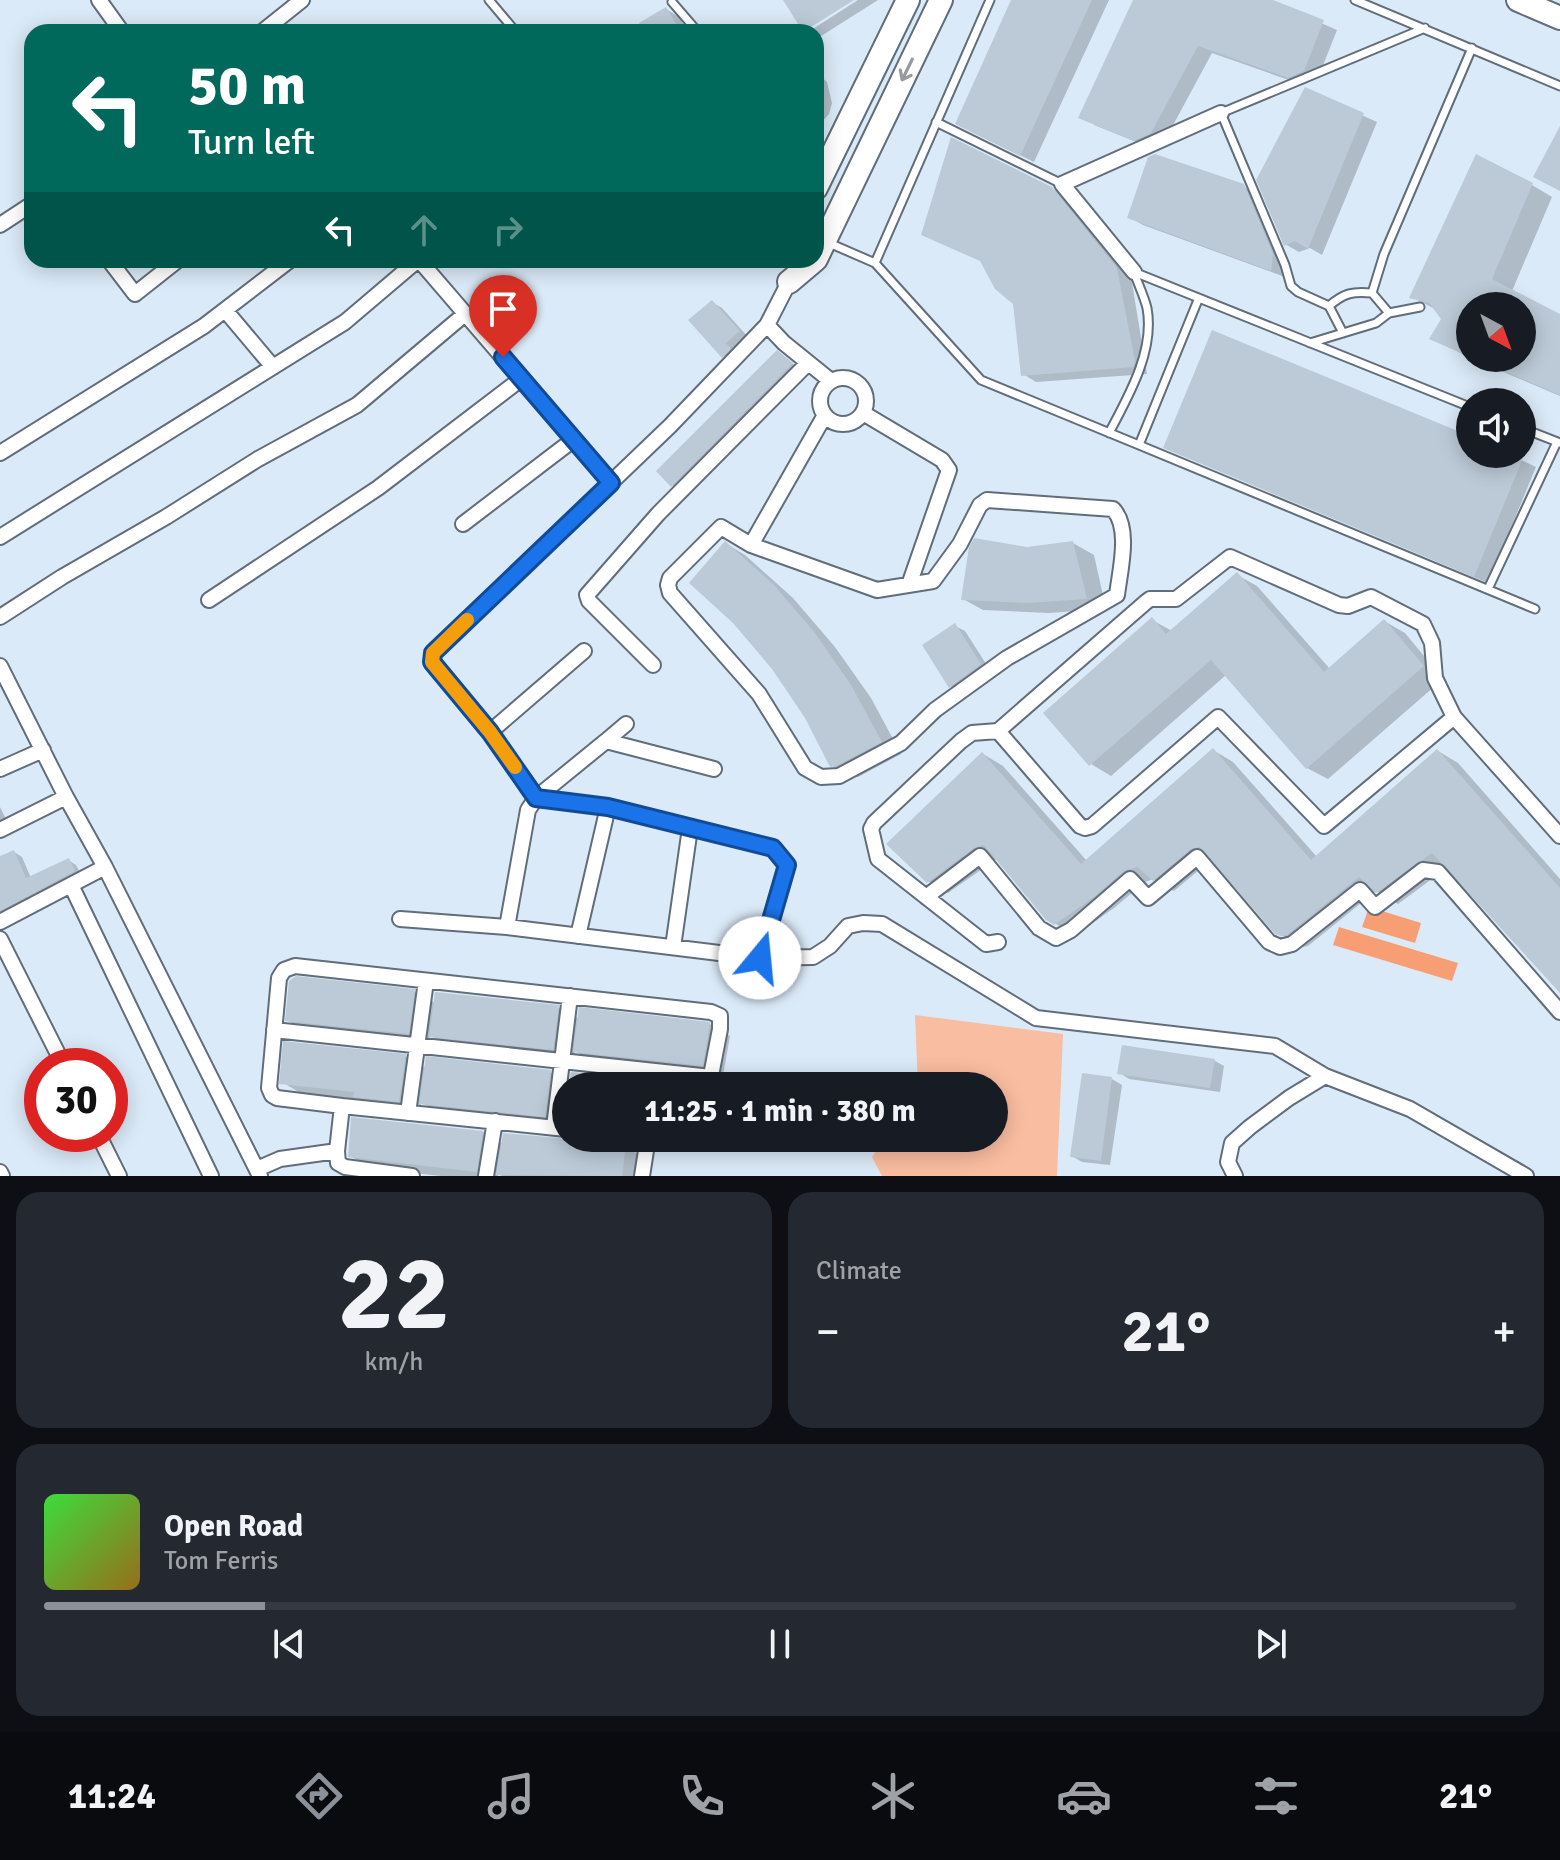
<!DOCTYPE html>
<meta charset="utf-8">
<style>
body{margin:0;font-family:Signika,sans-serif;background:#242831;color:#f1f3f6;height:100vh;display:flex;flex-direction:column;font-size:30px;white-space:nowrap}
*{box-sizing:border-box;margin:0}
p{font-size:26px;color:#9ea1a6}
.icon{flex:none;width:44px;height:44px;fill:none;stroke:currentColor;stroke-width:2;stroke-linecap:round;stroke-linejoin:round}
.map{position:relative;height:1176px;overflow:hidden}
.panel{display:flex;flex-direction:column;gap:16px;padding:16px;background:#0d0f14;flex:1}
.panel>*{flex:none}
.banner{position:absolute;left:24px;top:24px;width:800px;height:244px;border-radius:24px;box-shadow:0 4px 20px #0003;background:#00695c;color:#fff;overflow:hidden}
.needle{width:52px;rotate:139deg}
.fabs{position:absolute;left:1456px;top:292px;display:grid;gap:16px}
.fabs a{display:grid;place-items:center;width:80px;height:80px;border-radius:50%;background:#171b24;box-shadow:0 4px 20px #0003;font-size:40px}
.speed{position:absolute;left:24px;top:1048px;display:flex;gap:16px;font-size:40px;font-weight:700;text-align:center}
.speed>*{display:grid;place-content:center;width:104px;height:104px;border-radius:50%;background:#171b24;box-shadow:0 4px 20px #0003;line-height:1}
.speed .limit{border:12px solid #d22;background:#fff;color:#111}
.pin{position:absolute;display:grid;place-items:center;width:68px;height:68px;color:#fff;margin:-82px -34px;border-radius:50% 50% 50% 0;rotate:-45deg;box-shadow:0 0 8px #0007}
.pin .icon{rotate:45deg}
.me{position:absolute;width:88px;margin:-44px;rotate:17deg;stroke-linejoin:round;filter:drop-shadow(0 0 6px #0008)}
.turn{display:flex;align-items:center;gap:28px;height:168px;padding:0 32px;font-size:36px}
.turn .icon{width:104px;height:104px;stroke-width:2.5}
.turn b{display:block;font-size:56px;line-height:68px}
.lanes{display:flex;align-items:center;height:76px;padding:0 32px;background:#0003;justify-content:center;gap:40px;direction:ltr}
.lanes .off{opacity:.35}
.big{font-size:60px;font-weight:800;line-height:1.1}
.panel .tile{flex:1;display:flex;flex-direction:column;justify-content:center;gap:12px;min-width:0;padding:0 28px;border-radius:24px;background:#242831}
.panel .dial{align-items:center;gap:0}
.dial b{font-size:104px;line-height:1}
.song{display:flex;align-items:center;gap:24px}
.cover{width:96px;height:96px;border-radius:12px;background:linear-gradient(135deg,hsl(120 70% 55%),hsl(40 70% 35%))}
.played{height:8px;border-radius:4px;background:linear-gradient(90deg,#8c9099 15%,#363941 15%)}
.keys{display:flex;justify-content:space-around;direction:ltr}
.heat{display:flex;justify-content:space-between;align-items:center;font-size:44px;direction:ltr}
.panel .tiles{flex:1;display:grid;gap:16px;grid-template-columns:1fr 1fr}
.tile:last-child{grid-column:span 2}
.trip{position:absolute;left:552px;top:1072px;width:456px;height:80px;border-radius:40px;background:#171b24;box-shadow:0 4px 20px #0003;font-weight:800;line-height:80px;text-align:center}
.dock{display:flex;height:128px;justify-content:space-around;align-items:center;background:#090b0e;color:#9ea1a6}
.dock .icon{width:56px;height:56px}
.dock .current{color:#8c9099}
.dock b{font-size:36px;color:#f1f3f6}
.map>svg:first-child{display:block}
.green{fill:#f9bda1}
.water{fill:#f89e74}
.shadow{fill:#0003}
.building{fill:#bccad7}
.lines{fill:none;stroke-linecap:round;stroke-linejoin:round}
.lane-casing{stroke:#616d79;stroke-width:11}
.street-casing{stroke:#616d79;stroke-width:18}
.secondary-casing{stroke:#616d79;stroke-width:26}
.lane{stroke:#fff;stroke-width:7}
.street{stroke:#fff;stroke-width:14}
.secondary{stroke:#fff;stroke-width:22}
.oneway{stroke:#979a9c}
.route-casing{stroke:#114b97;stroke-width:20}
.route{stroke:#1a73e8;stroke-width:14}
.slow{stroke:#f59e0b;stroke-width:14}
</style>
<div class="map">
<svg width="1560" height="1176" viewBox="0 0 1560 1176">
<rect width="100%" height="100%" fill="#dbeaf8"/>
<path class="green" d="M 915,1015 L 1063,1034 L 1057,1176 L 882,1176 L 872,1157 L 884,1138 L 994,1138 L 994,1086 L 918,1086 Z"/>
<path class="water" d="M 1369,907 L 1421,923 L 1415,943 L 1362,927 Z
M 1339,927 L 1458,963 L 1452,981 L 1333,945 Z"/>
<path class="shadow" d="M 785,0 L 851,0 L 808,27 L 808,32 L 858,0 L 878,0 L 818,38 L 816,32 L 807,32 L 805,31 Z
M 1014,0 L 1109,0 L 1034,162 L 970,131 Z
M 1135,0 L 1268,0 L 1337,30 L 1318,78 L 1303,85 L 1212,53 L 1165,140 L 1149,147 L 1094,125 Z
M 666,9 L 679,17 L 688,32 L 646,32 Z
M 816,72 L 827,82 L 832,103 L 829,114 L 816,129 Z
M 1306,90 L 1377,122 L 1322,255 L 1310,248 L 1299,252 L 1285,244 Z
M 1532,185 L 1552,197 L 1512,291 L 1560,316 L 1560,396 L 1471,358 L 1522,358 L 1522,306 L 1470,306 L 1470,358 L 1432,338 L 1444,319 L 1437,310 L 1412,297 Z
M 1243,186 L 1257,194 L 1286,263 L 1285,277 L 1143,225 L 1129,217 Z
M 1051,188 L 1066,197 L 1131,277 L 1147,374 L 1036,382 L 1023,374 L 1015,303 L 983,262 Z
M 712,302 L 722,308 L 748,337 L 733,362 L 723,356 Z
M 777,353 L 805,372 L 686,493 L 672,485 Z
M 1470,438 L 1470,454 L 1509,454 L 1536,467 L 1488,583 L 1166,447 Z
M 725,543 L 745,555 L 793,598 L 835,647 L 871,698 L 901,754 L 858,777 L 852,777 L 831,765 Z
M 1073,543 L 1094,555 L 1106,609 L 1049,613 L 983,610 L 963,599 L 1027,549 Z
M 1237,575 L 1257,586 L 1330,669 L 1384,621 L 1405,633 L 1443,679 L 1328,779 L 1307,768 L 1226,675 L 1111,776 L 1091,764 L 1152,620 L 1172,631 Z
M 955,626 L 965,631 L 990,670 L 960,692 L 950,686 Z
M 1213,750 L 1233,762 L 1317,857 L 1438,751 L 1458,763 L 1560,879 L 1560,990 L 1448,867 L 1398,904 L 1376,891 L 1308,946 L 1303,947 L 1276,932 L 1211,860 L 1174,891 L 1153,879 L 1145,882 L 1114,908 L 1076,935 L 1047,919 L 998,858 L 948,893 L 928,881 L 983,754 L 1003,766 L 1087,861 Z
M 0,807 L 9,825 L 0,834 Z
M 14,852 L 22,857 L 31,878 L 68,860 L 76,865 L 82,876 L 0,920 L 0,858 Z
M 414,991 L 435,1003 L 558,1007 L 579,1019 L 709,1024 L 730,1036 L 723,1076 L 596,1063 L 575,1051 L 573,1060 L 451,1047 L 430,1035 L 429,1045 L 308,1032 L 287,1020 Z
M 405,1056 L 426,1068 L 550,1072 L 571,1084 L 683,1086 L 566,1086 L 565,1127 L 442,1115 L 421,1102 L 420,1112 L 375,1108 L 364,1101 L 302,1094 L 282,1082 Z
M 1215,1061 L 1224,1066 L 1220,1092 L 1129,1079 L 1120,1073 Z
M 1112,1079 L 1122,1085 L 1110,1165 L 1082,1162 L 1072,1156 Z
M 483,1132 L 503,1144 L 625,1146 L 645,1158 L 643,1176 L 502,1176 L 498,1174 L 498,1176 L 441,1176 L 371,1168 L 350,1156 Z"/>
<path class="building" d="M 783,0 L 854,0 L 803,32 Z
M 1011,0 L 1092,0 L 1020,156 L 955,124 Z
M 1133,0 L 1273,0 L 1324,20 L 1304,71 L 1288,78 L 1198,46 L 1151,133 L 1134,141 L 1078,118 Z
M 666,7 L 681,32 L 644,32 L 639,23 Z
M 1305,87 L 1364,113 L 1308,249 L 1295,241 L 1284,246 L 1256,180 Z
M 1560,126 L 1560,191 L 1533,177 Z
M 951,137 L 1052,187 L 1117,268 L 1135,361 L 1133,367 L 1021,376 L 1013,304 L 995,289 L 980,261 L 921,235 Z
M 1155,154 L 1244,184 L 1273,254 L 1271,271 L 1127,218 L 1148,157 Z
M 1476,154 L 1533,183 L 1492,279 L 1560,314 L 1560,395 L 1473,358 L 1522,358 L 1522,306 L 1470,306 L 1470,357 L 1429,339 L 1441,319 L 1429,303 L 1409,298 Z
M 712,300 L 740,331 L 726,343 L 731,349 L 722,358 L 688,320 Z
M 1212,330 L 1470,436 L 1470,454 L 1514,454 L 1523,458 L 1474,577 L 1163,448 Z
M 777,350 L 793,363 L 671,487 L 656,471 Z
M 974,538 L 1027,547 L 1073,541 L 1087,599 L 1027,603 L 961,600 L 969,547 Z
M 725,541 L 773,584 L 815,633 L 851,685 L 882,742 L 836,766 L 830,767 L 805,718 L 772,669 L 733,623 L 689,583 Z
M 1237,572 L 1324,672 L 1384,619 L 1424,666 L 1306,769 L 1211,660 L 1089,766 L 1043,713 L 1152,617 L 1166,634 Z
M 955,623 L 981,664 L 949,688 L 922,645 Z
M 1213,748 L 1311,860 L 1437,749 L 1560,888 L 1560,993 L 1432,853 L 1376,893 L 1359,877 L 1287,935 L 1281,936 L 1275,934 L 1200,847 L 1191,849 L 1153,881 L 1137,867 L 1124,871 L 1094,897 L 1054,925 L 1046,920 L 984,845 L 974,848 L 927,883 L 886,844 L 982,752 L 1081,864 Z
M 14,850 L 26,878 L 69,858 L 75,871 L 0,911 L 0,856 Z
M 296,976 L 415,989 L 409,1034 L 285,1021 L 289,981 Z
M 435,992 L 559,1005 L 553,1050 L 429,1037 Z
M 579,1007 L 710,1022 L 703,1066 L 573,1052 Z
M 283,1041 L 406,1054 L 399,1102 L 353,1097 L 354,1092 L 279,1084 Z
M 1122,1045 L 1215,1059 L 1210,1088 L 1117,1074 Z
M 426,1056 L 551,1070 L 545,1117 L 419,1104 Z
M 571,1072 L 699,1086 L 569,1086 Z
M 1082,1073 L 1112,1077 L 1101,1161 L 1070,1157 Z
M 351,1117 L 483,1131 L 477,1172 L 348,1157 Z
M 503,1133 L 626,1144 L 622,1176 L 496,1175 Z"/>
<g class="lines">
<g class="lane-casing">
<path id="lane" d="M 489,0 L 516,32
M 990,0 L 875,263 L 981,380 L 1139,445 L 1198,300
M 1355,0 L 1560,86
M 672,2 L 698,32
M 1425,28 L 1221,113 L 1285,265 L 1291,286 L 1298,292 L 1329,306 C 1344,293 1353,291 1372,293 L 1384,254 L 1472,48
M 936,122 L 1062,184
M 829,243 L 875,263
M 1134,272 L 1470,407
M 1372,293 L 1389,313 L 1420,307
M 1329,306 L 1343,333
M 1310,343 L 1376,323 L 1389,313
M 1522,428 L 1560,443
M 1109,433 C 1128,397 1155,351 1147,308 C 1144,296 1138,284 1134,272
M 1139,445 L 1535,609
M 1488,589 L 1557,442"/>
</g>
<g class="street-casing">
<path id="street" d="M 99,0 L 122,32
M 262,32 L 302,0
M 0,225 L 32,204
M 109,260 L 135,294 L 178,260
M 419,260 L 611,483
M 1134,272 L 1062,184 L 1221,113
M 225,310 L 273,367
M 767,325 L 784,343 L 831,381
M820 401a23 23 0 1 1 46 0a23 23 0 1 1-46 0Z
M 863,413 L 942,460 L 949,470 L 909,585
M 0,453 L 204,326 L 290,260
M 987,500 L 1113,509 C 1131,528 1120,570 1117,595 L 1007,658 L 935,710 L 901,743 L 839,776 L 821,777 L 805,768 L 759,694 L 670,593 L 668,585 L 670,578 L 721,527 L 751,545 L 877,590 L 933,581 L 960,544 L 980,505 Z
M 463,524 L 573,440
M 0,537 L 345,322 L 418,260
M 751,545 L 825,415
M 209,600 L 378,488 L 521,379
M 0,617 L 62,577 L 166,517 L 258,459 L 357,405 L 465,314
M 653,665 L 589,601 L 587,595 L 658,514 L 808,363
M 0,666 L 66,797 L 105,867 L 0,922
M 998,731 L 1080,826 L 1085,828 L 1092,826 L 1218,717 L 1324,826 L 1454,717 L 1560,836
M 490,732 L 584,651
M 606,741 L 626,724
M 0,769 L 43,750
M 714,769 L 606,741 L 536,798 L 528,810 L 507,927 L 760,958 L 787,865 L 773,848 L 608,807 L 536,798 L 490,732 L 432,662 L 433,653 L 670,426 L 767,325 L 789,282
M 0,830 L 66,797
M 105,867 L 260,1176
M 71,885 L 211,1176
M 926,897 L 980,856 L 1039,928 L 1056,938 L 1071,930 L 1130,879 L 1148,898 L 1197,857 L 1269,942 L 1280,947 L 1292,944 L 1360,890 L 1375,907 L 1423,870 L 1438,872 L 1560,1012
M 400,919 L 507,927
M 578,936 L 608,807
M 0,939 L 64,1066
M 998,942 L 986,944 L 878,859 L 871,829 L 874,823 L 961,741 L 972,733 L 998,731 L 1146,602 L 1150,599 L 1176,599 L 1230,557 L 1339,605 L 1348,606 L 1371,597 L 1423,624 L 1432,643 L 1435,678 L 1454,717
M 673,947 L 690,828
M 760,958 L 813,957 L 830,946 L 848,926 L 863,923 L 882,924 L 1036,1018 L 1275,1046 L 1325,1076 L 1410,1109 L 1526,1176
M 274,1030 L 711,1077
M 342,1106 L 277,1098 L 272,1095 L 269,1088 L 279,978 L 284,970 L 295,966 L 711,1012 L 720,1016 L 720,1029 L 709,1086
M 408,1113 L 426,981
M 554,1127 L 570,996
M 98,1134 L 119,1176
M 661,1138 L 685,1140 L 692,1138
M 257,1169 L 280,1159 L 337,1151
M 0,1172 L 2,1176
M 412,1176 L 345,1167 L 338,1163 L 337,1151 L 342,1106 L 566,1129
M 486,1176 L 495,1121
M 642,1176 L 648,1138
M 1235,1176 L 1228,1162 L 1232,1143 L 1250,1127 L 1289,1098 L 1325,1076"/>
</g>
<g class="secondary-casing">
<path id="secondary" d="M 1518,0 L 1560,18
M 816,188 L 908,0
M 816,259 L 941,0
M 789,282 L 815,260"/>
</g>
<use href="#lane" class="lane"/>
<use href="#street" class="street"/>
<use href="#secondary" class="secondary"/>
</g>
<defs><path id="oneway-shaft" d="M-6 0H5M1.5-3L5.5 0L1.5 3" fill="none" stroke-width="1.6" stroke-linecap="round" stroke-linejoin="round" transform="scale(2)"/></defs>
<use class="oneway" href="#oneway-shaft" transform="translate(907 70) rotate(116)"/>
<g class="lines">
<g class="route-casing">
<path id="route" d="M 503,357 L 611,483 L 433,653 L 432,662 L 490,732 L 536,798 L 608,807 L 773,848 L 787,865 L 760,958"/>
</g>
<use href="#route" class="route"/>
<path class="slow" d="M 467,620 L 433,653 L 432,662 L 490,732 L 515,767"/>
</g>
</svg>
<div class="fabs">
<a><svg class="needle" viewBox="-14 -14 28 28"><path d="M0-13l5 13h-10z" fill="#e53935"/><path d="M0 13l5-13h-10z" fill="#9ea1a6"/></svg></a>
<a><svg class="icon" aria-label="sound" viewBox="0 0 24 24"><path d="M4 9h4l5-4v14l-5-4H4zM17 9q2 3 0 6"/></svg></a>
</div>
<div class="speed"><div class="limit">30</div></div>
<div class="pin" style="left:503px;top:357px;background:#d93025"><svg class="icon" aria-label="arrive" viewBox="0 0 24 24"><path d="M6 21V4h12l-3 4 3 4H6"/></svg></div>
<svg class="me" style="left:760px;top:958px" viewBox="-20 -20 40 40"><circle r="19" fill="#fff"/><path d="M0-13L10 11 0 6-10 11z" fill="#1a73e8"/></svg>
<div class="trip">11:25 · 1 min · 380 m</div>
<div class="banner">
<div class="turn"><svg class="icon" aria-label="left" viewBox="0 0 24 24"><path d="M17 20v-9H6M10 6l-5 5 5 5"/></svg><div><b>50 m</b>Turn left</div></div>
<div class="lanes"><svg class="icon" aria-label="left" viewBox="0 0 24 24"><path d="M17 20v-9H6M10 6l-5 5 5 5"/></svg><svg class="icon off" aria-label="ahead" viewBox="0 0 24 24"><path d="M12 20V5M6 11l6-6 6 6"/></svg><svg class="icon off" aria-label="right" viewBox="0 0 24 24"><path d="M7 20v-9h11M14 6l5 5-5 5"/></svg></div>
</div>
</div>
<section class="panel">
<div class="tiles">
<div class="tile dial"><b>22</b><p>km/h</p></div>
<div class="tile"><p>Climate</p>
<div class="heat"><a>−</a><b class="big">21°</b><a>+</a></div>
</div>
<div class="tile">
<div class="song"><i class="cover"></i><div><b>Open Road</b><p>Tom Ferris</p></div></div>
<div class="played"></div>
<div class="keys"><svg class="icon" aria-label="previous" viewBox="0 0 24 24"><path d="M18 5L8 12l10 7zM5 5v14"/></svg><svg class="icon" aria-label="pause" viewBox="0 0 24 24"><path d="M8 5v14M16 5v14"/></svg><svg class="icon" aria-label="next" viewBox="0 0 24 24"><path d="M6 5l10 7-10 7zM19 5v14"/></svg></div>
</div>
</div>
</section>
<nav class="dock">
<b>11:24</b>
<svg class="icon current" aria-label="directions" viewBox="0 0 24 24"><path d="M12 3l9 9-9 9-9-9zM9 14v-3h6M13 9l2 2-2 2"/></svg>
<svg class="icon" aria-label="music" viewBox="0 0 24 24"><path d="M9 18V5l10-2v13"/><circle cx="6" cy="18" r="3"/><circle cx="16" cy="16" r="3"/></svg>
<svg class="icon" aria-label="phone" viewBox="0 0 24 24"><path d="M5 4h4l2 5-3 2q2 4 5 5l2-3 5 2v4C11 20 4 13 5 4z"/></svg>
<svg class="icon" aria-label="climate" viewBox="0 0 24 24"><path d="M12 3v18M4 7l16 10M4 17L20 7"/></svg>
<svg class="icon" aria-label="car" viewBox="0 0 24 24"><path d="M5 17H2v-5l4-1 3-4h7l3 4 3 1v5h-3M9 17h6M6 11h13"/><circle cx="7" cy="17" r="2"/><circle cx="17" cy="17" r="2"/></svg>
<svg class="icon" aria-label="filters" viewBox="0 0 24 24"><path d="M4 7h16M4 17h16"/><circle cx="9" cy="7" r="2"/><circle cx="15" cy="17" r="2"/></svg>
<b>21°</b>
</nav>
